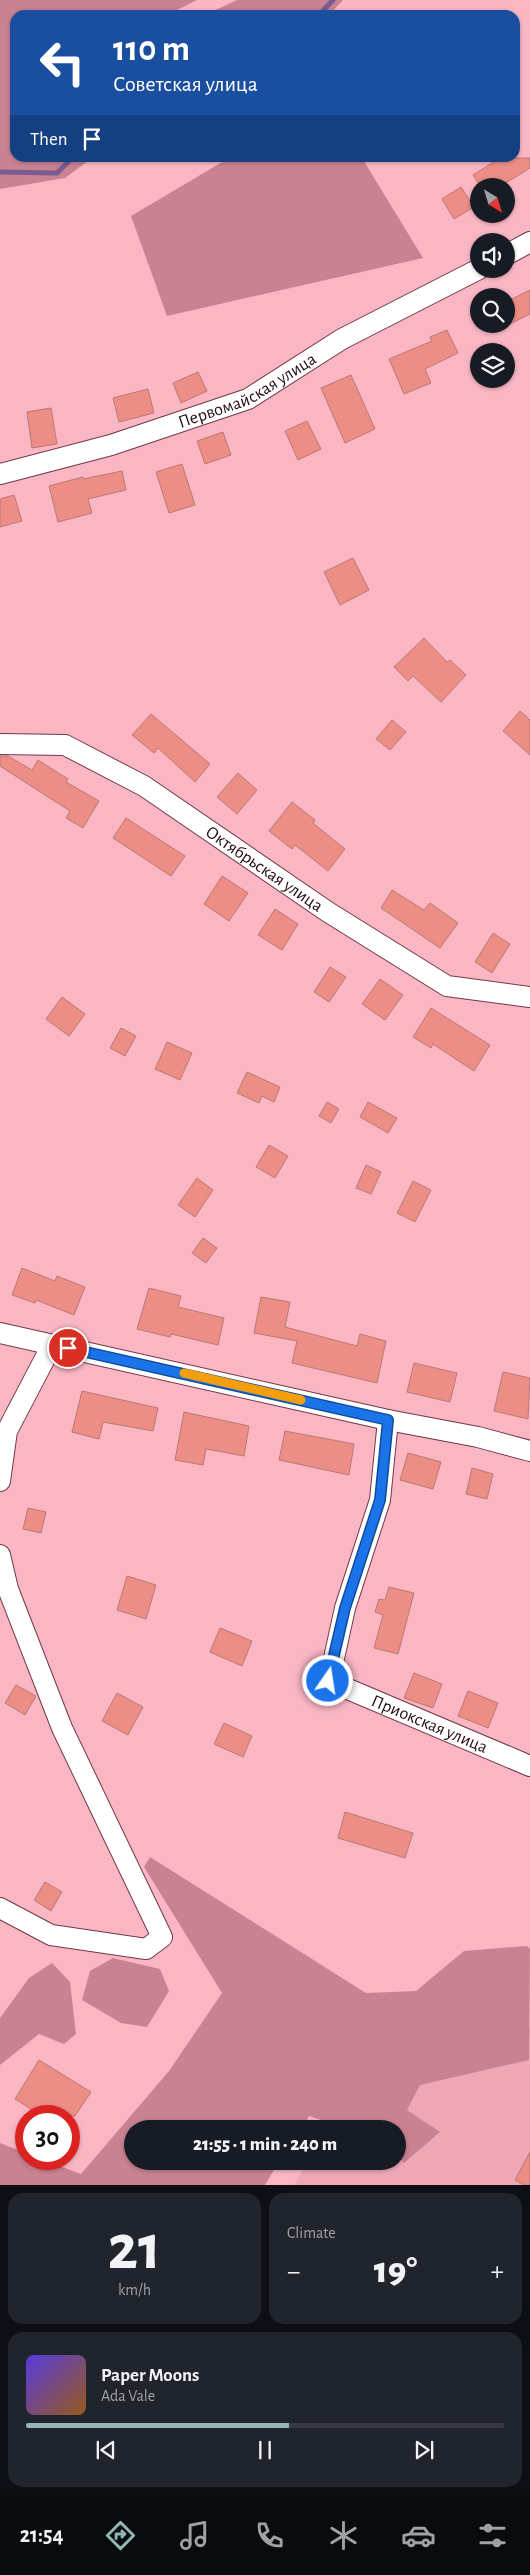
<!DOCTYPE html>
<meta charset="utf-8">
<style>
body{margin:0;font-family:"Alegreya Sans",sans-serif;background:#20242c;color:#f1f3f6;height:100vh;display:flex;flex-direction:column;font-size:19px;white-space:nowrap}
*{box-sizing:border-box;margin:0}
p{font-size:16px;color:#9ea1a6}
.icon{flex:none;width:28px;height:28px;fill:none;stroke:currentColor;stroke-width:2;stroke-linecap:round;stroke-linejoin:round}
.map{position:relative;height:2185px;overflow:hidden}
.sheet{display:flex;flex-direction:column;gap:8px;padding:8px;background:#0d0f14;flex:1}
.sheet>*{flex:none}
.top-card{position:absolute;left:10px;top:10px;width:510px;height:152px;border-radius:15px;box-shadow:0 1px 4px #0004;background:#1a4fa0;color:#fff;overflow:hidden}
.needle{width:32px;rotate:142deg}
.fabs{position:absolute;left:470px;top:178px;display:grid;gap:10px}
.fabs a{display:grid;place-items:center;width:45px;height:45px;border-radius:50%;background:#171b24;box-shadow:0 1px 4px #0004;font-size:25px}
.speed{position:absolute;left:15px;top:2105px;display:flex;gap:10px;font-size:25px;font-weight:700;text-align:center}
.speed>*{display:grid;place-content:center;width:65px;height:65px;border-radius:50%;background:#171b24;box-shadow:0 1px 4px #0004;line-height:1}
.speed .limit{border:8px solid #d22;background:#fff;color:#111}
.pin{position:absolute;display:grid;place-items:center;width:42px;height:42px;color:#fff;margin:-21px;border:2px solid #fff;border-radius:50%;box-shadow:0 1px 5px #0007}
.me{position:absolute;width:55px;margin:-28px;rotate:13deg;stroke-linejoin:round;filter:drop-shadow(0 0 4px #0008)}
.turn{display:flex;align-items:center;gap:18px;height:105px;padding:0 20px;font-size:22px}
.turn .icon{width:65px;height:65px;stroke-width:2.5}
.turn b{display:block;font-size:35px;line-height:42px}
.then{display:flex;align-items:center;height:48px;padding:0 20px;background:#0003;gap:10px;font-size:19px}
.big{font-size:38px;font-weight:800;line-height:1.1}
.sheet .tile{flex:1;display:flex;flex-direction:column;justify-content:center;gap:8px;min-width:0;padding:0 18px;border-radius:15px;background:#20242c}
.sheet .dial{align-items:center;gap:0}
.dial b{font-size:65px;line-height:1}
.song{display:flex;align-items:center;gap:15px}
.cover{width:60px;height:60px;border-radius:8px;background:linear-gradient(135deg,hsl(250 70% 55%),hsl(30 70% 35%))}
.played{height:5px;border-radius:2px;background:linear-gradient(90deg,#93b5b3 55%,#363941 55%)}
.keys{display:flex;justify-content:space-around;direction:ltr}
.heat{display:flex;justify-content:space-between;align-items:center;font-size:28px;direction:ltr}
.sheet .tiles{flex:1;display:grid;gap:8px;grid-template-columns:1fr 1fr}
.tile:last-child{grid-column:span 2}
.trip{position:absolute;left:124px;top:2120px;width:282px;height:50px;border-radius:25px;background:#171b24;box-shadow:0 1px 4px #0004;font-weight:800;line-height:50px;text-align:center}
.menu{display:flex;height:80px;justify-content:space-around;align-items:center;background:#090b0e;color:#9ea1a6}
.menu .icon{width:35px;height:35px}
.menu .on{color:#93b5b3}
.menu b{font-size:22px;color:#f1f3f6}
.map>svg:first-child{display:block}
.built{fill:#efa6b5}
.green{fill:#c98292}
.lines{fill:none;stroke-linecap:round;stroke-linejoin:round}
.stream{stroke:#7b5b91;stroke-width:5}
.building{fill:#ec8e86;stroke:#b97973}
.minor-casing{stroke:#713846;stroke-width:22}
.minor{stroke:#fff;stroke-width:20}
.route-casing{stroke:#114b97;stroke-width:12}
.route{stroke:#1a73e8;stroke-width:9}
.slow{stroke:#f59e0b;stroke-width:9}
.labels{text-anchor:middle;stroke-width:5;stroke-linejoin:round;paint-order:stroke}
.street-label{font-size:18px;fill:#230c12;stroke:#fbb6c4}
</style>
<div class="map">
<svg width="530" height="2185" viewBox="0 0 530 2185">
<rect width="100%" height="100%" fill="#fbb6c4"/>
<path class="built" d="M 391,2028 L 530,2028 L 530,2185 L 294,2185 L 308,2161 L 398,2161 L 398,2129 L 328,2129 Z"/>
<path class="green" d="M 0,0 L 197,0 L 167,15 L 15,15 L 15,158 L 92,158 L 65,178 L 0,189 Z
M 237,0 L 343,0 L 329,15 L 205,15 Z
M 229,158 L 362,158 L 423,258 L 167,316 L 131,216 Z
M 150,1857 L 366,1993 L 416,1991 L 464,1951 L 527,1946 L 530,1949 L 529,2060 L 420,2085 L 407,2110 L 440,2132 L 404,2163 L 398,2157 L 398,2129 L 348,2129 L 309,2116 L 301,2129 L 132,2129 L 132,2161 L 279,2161 L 265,2185 L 0,2185 L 0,2143 L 26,2153 L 26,2159 L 41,2159 L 81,2174 L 169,2071 L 222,1993 L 144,1867 Z
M 113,1958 L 160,1969 L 169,1991 L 147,2027 L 121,2023 L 82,2000 L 90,1971 Z
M 52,1963 L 70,1982 L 76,2034 L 64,2044 L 39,2034 L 0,2065 L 0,2018 L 29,1978 Z"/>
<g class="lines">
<path class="stream" d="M 319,15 L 333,0
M 0,172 L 57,173 L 72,158"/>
</g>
<path class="building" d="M 500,158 L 530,158 L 530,168 L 501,186 L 480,186 L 473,175 Z
M 461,187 L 474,207 L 454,219 L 442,199 Z
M 530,290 L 530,314 L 506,326 L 506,302 Z
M 447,330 L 458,353 L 425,369 L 431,383 L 404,394 L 389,359 L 432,341 L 430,337 Z
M 198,372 L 207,391 L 181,403 L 173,383 Z
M 351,375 L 375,429 L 345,443 L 321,388 Z
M 148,389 L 154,413 L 119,422 L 113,398 Z
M 51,408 L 57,444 L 32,448 L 27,412 Z
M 307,421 L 321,449 L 298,460 L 285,431 Z
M 223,432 L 231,455 L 205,464 L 197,441 Z
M 182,464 L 195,505 L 169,513 L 156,472 Z
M 122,471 L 126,490 L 88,499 L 92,513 L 58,522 L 49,486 L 83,477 L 83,479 Z
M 14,495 L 22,521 L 0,527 L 0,499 Z
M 353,558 L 369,590 L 340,605 L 324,572 Z
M 424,638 L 447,662 L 450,660 L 466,675 L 441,702 L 413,676 L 408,681 L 394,667 Z
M 520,711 L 530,720 L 530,755 L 503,731 Z
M 151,714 L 210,764 L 195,782 L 158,748 L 154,753 L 132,735 Z
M 392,720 L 406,732 L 390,750 L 376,739 Z
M 0,756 L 8,756 L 32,770 L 38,760 L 68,779 L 66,782 L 99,801 L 83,828 L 66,818 L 70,811 L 0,766 Z
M 238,773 L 257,790 L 237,814 L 217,797 Z
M 292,802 L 315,820 L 313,823 L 345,849 L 328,871 L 295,845 L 292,849 L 269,831 Z
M 126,818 L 185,856 L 171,876 L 113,838 Z
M 222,876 L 248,893 L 229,921 L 204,904 Z
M 392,890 L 424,910 L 430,903 L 458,923 L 440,948 L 381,908 Z
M 275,909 L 298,924 L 282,950 L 258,935 Z
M 493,933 L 510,944 L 492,973 L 475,962 Z
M 330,967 L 346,977 L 329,1002 L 314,992 Z
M 380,979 L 403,995 L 385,1020 L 362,1004 Z
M 62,997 L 85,1014 L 69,1036 L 46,1019 Z
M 431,1008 L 490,1045 L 474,1071 L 433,1044 L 431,1048 L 413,1037 Z
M 121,1028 L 136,1036 L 125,1056 L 110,1048 Z
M 167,1042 L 192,1053 L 180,1080 L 155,1069 Z
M 247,1072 L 280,1087 L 274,1102 L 262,1096 L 259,1103 L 237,1093 Z
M 327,1102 L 339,1109 L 331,1123 L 319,1116 Z
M 368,1102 L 397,1118 L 388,1133 L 360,1117 Z
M 269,1145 L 288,1156 L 275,1178 L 256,1167 Z
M 366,1165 L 381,1172 L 371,1194 L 356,1188 Z
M 197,1178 L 213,1190 L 195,1217 L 178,1205 Z
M 413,1181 L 431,1190 L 415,1222 L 397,1213 Z
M 203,1238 L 217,1248 L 206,1263 L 192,1253 Z
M 22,1268 L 55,1281 L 57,1276 L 85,1287 L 74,1315 L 36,1300 L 35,1303 L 12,1295 Z
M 149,1288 L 181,1296 L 178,1307 L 224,1318 L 218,1345 L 171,1334 L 170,1337 L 137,1329 Z
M 261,1297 L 290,1302 L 285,1327 L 357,1346 L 360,1334 L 386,1341 L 377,1383 L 292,1363 L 297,1341 L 254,1333 Z
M 414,1363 L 457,1373 L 450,1402 L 407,1392 Z
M 503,1372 L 530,1378 L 528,1419 L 494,1411 Z
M 82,1391 L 158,1408 L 153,1431 L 103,1422 L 99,1439 L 72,1432 Z
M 184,1412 L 249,1426 L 244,1456 L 206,1449 L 203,1465 L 175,1460 Z
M 285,1431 L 354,1444 L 349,1475 L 279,1460 Z
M 408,1453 L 441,1462 L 433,1489 L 400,1480 Z
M 472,1468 L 493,1474 L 487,1499 L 466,1494 Z
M 28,1508 L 46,1512 L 41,1533 L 23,1529 Z
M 127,1576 L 156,1585 L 146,1619 L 117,1610 Z
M 389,1587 L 414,1593 L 398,1654 L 374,1648 L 383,1615 L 375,1612 L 379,1599 L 385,1600 Z
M 220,1628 L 252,1641 L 242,1666 L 210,1652 Z
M 414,1673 L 442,1684 L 433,1708 L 404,1698 Z
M 16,1685 L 36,1696 L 25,1715 L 5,1703 Z
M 468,1691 L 498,1703 L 488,1728 L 458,1716 Z
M 117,1693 L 143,1707 L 128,1735 L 102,1721 Z
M 224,1723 L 252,1736 L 243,1757 L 214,1744 Z
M 345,1812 L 413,1833 L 405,1858 L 338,1838 Z
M 45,1882 L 62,1892 L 51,1911 L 34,1900 Z
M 39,2060 L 91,2092 L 75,2116 L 42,2116 L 15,2099 Z
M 530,2152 L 530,2185 L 524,2185 L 515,2180 Z"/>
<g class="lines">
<g class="minor-casing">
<g id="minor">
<path d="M 506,255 L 530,242"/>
<path id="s1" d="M 0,474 L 111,445 L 248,399 L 342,339 L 479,269"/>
<path id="s2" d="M 0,744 L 65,745 L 144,786 L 328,912 L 447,986 L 530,997"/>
<path d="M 0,1333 L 388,1420 L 478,1437 L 530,1451"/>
<path id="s3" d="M 388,1420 L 380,1500 L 345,1608 L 329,1681 L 530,1766"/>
<path d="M 0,1481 L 7,1431 L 52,1345"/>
<path d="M 0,1555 L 8,1589 L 62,1728 L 162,1937 L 146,1949 L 51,1935 L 0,1908"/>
</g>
</g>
<use href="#minor" class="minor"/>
</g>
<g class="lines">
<g class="route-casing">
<path id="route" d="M 68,1348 L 388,1420 L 380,1500 L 345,1608 L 328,1681"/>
</g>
<use href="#route" class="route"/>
<path class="slow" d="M 184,1373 L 301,1400"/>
</g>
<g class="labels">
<g class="street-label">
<text dy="6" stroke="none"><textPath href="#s1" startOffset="262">Первомайская улица</textPath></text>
<text dy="6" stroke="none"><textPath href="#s2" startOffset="300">Октябрьская улица</textPath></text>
<text dy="6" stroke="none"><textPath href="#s3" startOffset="378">Приокская улица</textPath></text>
</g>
</g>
</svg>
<div class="fabs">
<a><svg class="needle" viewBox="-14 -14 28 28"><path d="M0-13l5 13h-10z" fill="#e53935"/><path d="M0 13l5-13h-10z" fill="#9ea1a6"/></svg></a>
<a><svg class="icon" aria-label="sound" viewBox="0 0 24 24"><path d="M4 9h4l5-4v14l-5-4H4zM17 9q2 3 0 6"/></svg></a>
<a><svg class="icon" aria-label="search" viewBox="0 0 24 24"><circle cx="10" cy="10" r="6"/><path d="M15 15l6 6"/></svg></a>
<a><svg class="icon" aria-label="layers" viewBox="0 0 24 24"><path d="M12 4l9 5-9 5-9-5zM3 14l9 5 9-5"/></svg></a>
</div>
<div class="speed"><div class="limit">30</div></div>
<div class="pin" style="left:68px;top:1348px;background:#d93025"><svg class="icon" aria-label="arrive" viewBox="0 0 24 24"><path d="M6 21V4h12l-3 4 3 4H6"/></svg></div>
<svg class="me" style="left:328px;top:1681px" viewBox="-20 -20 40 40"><circle r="17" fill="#1a73e8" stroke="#fff" stroke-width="3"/><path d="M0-11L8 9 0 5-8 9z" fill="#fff"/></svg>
<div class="trip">21:55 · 1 min · 240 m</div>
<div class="top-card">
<div class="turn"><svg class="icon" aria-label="left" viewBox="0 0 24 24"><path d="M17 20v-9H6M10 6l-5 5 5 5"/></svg><div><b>110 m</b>Советская улица</div></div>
<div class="then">Then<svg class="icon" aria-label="arrive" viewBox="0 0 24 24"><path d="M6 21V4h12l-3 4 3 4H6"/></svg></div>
</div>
</div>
<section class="sheet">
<div class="tiles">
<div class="tile dial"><b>21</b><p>km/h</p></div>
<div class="tile"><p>Climate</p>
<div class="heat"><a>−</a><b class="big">19°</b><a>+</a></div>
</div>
<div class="tile">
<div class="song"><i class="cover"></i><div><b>Paper Moons</b><p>Ada Vale</p></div></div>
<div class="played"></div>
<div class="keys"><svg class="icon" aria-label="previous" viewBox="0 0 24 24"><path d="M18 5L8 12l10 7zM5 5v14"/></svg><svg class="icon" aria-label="pause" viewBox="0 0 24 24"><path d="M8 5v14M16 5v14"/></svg><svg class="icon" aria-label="next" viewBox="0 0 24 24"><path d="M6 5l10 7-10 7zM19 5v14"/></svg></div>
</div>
</div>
</section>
<nav class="menu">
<b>21:54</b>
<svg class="icon on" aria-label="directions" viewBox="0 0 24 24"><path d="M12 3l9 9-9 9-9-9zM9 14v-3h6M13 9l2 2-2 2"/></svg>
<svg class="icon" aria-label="music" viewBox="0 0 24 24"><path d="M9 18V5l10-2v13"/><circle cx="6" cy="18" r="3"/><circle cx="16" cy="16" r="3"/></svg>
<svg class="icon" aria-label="phone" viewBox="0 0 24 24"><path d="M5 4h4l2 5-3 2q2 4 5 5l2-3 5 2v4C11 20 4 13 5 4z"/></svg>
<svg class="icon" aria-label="climate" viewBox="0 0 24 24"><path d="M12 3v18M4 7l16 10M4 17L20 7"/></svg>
<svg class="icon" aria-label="car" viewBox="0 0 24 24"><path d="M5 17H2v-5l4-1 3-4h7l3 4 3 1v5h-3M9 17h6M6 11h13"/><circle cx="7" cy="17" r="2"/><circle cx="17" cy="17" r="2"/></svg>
<svg class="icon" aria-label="filters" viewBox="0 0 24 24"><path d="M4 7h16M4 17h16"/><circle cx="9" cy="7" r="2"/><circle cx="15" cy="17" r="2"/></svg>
</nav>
